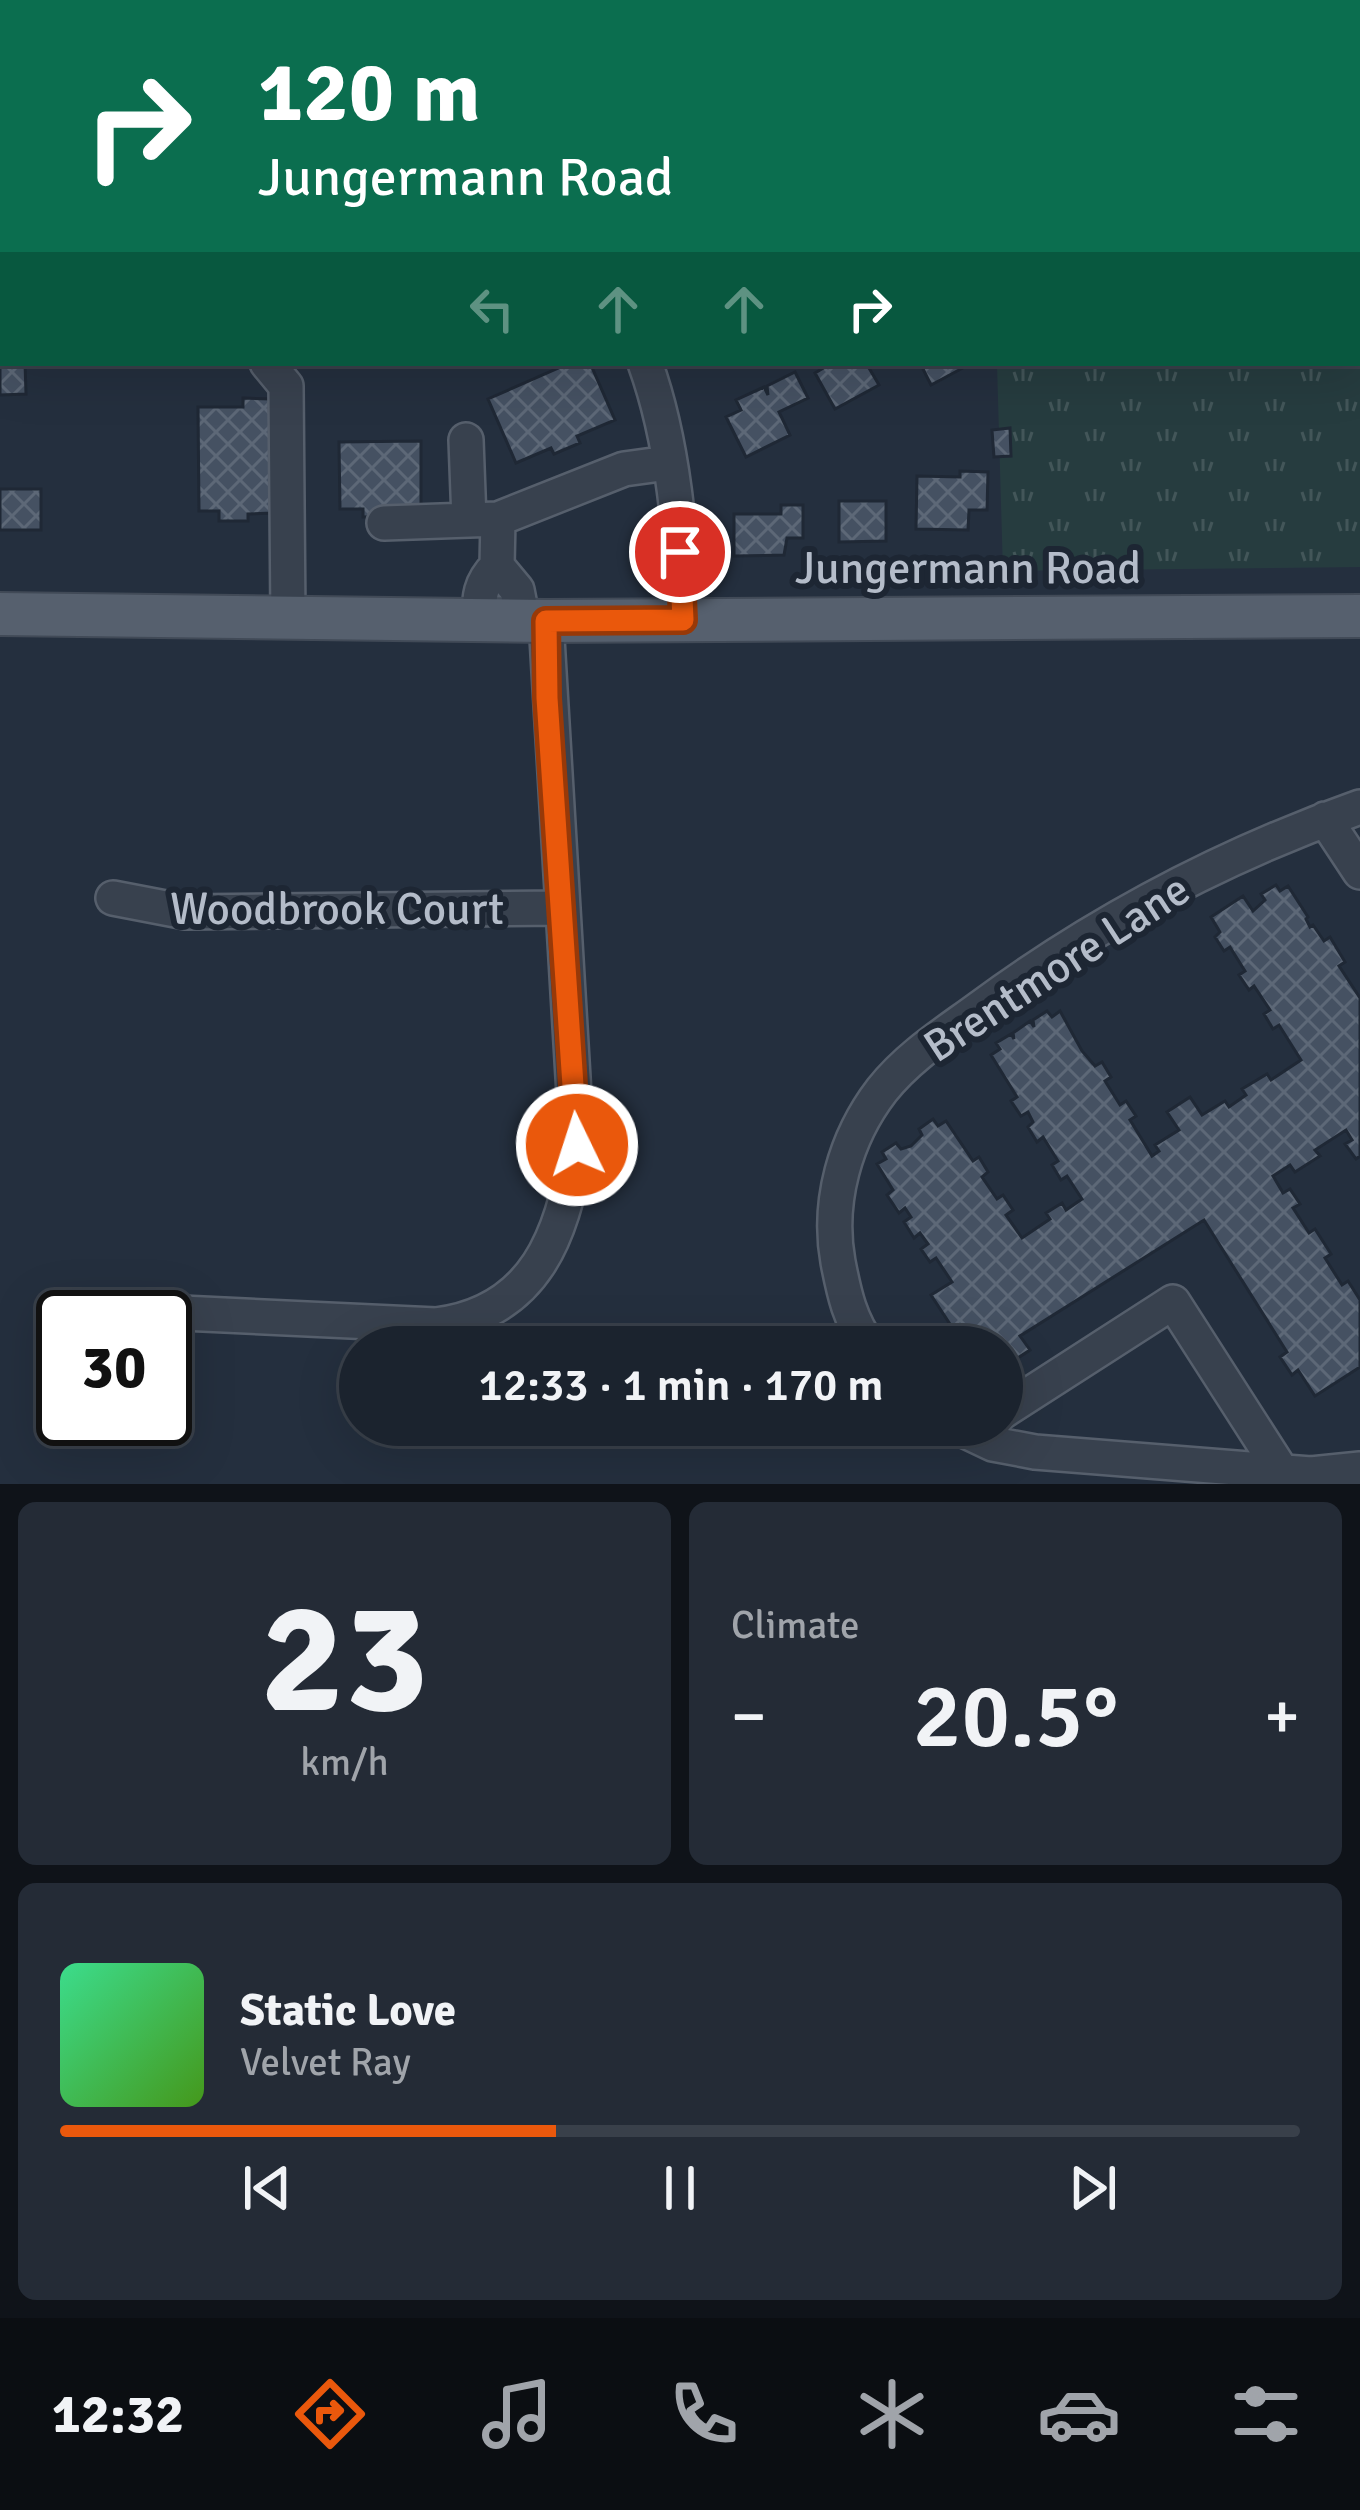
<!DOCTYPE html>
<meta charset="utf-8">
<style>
body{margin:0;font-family:Signika,sans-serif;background:#242b36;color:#f1f3f6;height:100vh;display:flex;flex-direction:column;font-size:45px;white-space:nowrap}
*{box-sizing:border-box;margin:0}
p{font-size:39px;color:#a0a4aa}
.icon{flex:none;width:66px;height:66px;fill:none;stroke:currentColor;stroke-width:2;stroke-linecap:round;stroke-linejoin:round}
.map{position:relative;height:1484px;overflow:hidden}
.drawer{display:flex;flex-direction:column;gap:18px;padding:18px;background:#0f1319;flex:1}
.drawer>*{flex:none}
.guide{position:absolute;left:0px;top:0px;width:1362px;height:366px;box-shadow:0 12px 48px #0002,0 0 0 3px #39404a;background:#0b6e4f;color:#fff;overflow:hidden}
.speed{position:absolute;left:36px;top:1290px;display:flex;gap:24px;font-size:60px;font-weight:700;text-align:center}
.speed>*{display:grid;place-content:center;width:156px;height:156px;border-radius:50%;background:#1b232e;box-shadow:0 12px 48px #0002,0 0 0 3px #39404a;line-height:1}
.speed .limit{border:6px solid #111;border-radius:18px;background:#fff;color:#111}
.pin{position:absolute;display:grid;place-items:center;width:102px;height:102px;color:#fff;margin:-51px;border:6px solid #fff;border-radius:50%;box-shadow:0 3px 12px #0007}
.me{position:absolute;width:132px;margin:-66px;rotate:356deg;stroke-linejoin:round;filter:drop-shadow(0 0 9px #0008)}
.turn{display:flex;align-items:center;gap:42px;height:252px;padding:0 60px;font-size:54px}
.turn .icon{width:156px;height:156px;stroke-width:2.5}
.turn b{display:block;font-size:84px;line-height:102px}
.lanes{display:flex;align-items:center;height:114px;padding:0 60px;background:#0003;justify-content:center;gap:60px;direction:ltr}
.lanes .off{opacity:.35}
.big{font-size:90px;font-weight:600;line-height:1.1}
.drawer .tile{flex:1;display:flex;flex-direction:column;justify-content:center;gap:18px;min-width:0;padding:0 42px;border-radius:18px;background:#242b36}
.drawer .dial{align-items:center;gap:0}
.dial b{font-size:156px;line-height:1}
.song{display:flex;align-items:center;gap:36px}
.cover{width:144px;height:144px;border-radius:18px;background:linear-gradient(135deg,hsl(150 70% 55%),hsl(100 70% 35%))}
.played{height:12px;border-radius:6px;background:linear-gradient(90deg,#ea580c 40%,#39404a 40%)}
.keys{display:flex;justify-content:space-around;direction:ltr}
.heat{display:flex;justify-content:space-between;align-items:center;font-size:66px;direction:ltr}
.drawer .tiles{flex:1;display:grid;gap:18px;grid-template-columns:1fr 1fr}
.tile:last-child{grid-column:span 2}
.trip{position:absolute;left:339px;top:1326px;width:684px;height:120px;border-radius:60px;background:#1b232e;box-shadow:0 12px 48px #0002,0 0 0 3px #39404a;font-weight:600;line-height:120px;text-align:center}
.dock{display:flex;height:192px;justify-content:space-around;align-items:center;background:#0b0e12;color:#a0a4aa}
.dock .icon{width:84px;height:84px}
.dock .current{color:#ea580c}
.dock b{font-size:54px;color:#f1f3f6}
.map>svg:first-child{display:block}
.grass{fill:url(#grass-tufts)}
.building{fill:url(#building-cross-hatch);stroke:#1f2835;stroke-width:3}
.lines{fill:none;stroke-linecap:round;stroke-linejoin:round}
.minor-casing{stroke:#565f6c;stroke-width:38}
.major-casing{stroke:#414a57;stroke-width:46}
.minor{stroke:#38414e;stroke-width:33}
.major{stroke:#56606e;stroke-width:42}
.route-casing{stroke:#983908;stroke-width:30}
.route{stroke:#ea580c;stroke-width:21}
.labels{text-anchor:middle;stroke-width:12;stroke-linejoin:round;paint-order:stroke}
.street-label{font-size:45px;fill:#b4bcc9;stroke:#1d2633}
</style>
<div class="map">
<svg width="1360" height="1484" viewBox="0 0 1360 1484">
<defs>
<pattern id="grass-tufts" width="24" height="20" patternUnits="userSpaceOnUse" patternTransform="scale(3)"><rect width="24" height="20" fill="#263c3f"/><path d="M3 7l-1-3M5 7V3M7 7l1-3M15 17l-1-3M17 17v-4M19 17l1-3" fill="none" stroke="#435659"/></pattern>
<pattern id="building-cross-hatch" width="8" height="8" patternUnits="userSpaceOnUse" patternTransform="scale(3)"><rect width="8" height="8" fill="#455162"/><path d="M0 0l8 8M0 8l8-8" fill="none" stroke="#5d6877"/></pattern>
</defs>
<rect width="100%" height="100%" fill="#242f3e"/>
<path class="grass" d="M 1360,189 L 1360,567 L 1003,571 L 997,363 L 1359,363 Z"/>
<path class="building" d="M 0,351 L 3,363 L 25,363 L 26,394 L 0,395 Z
M 570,363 L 590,363 L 615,420 L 577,436 L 580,443 L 554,454 L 551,448 L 516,463 L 488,399 Z
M 832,363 L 866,363 L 879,385 L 835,409 L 815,373 Z
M 920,363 L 972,363 L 931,385 Z
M 795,372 L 808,398 L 779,412 L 790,435 L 746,457 L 726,417 L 741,410 L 736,400 L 764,387 L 768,395 L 767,386 Z
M 243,398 L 271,399 L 272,513 L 248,514 L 248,521 L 219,521 L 219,511 L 199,511 L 198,407 L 243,407 Z
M 1010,428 L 1011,456 L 994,457 L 992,430 Z
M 421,441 L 421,509 L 398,516 L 363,517 L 363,509 L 340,509 L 339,442 Z
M 960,471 L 988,472 L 987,510 L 969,510 L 968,530 L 916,529 L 917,476 L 960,477 Z
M 0,489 L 41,489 L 41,530 L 0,530 Z
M 839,501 L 886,501 L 886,541 L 839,542 Z
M 781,505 L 803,505 L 803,538 L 787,538 L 784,555 L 734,556 L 734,514 L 781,514 Z
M 1276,885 L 1280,891 L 1288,886 L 1308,917 L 1306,919 L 1310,927 L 1313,925 L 1324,941 L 1330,937 L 1345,962 L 1339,966 L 1360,998 L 1360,1156 L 1356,1159 L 1345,1144 L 1352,1140 L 1346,1130 L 1315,1150 L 1320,1156 L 1295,1172 L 1290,1165 L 1273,1176 L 1283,1193 L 1290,1189 L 1300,1204 L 1293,1208 L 1309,1233 L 1315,1229 L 1331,1254 L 1325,1258 L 1342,1285 L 1348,1281 L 1360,1300 L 1360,1367 L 1315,1396 L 1298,1370 L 1292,1375 L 1280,1357 L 1287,1352 L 1204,1220 L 1020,1336 L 1030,1350 L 1010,1363 L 1002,1347 L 965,1347 L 931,1295 L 952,1282 L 936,1258 L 930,1262 L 921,1249 L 928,1244 L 920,1233 L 914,1238 L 904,1222 L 911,1217 L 905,1208 L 899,1213 L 887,1195 L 893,1190 L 877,1164 L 886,1159 L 882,1152 L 896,1143 L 901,1149 L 911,1146 L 922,1135 L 919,1129 L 933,1119 L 938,1126 L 946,1121 L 973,1161 L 979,1157 L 988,1172 L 982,1177 L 997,1199 L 1003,1195 L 1013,1210 L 1006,1215 L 1022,1238 L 1050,1219 L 1046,1213 L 1062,1203 L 1066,1210 L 1082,1199 L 1067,1176 L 1061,1180 L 1052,1165 L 1058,1161 L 1043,1137 L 1037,1142 L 1028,1127 L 1033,1122 L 1028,1112 L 1021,1116 L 1011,1101 L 1017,1097 L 991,1055 L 1000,1049 L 996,1043 L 1011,1034 L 1014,1039 L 1013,1033 L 1030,1021 L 1034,1027 L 1033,1020 L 1047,1011 L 1052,1017 L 1060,1011 L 1082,1051 L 1095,1066 L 1102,1062 L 1111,1077 L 1105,1081 L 1120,1105 L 1126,1101 L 1136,1116 L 1130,1120 L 1152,1156 L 1159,1151 L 1155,1145 L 1179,1130 L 1167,1112 L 1190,1097 L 1202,1115 L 1225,1101 L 1229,1107 L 1246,1095 L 1242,1089 L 1267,1074 L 1271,1080 L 1301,1060 L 1279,1025 L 1273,1029 L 1264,1014 L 1270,1010 L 1254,986 L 1249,990 L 1239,975 L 1245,971 L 1230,947 L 1224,951 L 1215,937 L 1220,932 L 1211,917 L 1243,896 L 1253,911 L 1265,900 L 1261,894 Z"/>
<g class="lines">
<g class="minor-casing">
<path id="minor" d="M 406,0 L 409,3
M 1338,3 L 1338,0
M 1359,166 L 1360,166
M 267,363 L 286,386 L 288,618
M 645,363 C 674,443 681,536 684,620
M 466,440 L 469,520
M 384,523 L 498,519
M 479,620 C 479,597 480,583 497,566
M 523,621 L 517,590 L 497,566 L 498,519 L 624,469 L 668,463
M 1325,819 L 1360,872
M 113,898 L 186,912 L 562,908
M 182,1313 L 436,1325 C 535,1313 564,1234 577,1145 L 546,621
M 870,1347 C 850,1322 844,1293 838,1262 C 827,1202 845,1138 882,1090 C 909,1056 946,1033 980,1008 C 1097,922 1224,855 1360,807
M 1002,1412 L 1173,1302 L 1282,1472
M 953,1425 L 993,1444 L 1035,1452 L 1311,1474 L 1360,1469"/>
</g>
<g class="major-casing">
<path id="major" d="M 0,614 L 546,621 L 1360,616"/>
</g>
<use href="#minor" class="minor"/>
<use href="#major" class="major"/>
</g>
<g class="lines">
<g class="route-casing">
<path id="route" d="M 577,1145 L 547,698 L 546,621 L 683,620 L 680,552"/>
</g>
<use href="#route" class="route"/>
</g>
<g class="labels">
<g class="street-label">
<text x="968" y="583">Jungermann Road</text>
<text x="337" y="924">Woodbrook Court</text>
<text transform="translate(1056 967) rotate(-33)" y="16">Brentmore Lane</text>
</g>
</g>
</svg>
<div class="speed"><div class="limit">30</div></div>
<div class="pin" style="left:680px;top:552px;background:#d93025"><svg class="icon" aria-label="arrive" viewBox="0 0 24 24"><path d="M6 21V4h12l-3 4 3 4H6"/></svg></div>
<svg class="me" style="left:577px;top:1145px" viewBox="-20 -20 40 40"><circle r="17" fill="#ea580c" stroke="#fff" stroke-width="3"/><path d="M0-11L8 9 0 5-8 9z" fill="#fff"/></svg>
<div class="trip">12:33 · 1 min · 170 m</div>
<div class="guide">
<div class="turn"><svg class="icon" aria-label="right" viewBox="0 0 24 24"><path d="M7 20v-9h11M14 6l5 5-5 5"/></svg><div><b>120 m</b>Jungermann Road</div></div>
<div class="lanes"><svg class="icon off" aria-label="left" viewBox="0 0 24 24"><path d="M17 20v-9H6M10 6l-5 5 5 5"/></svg><svg class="icon off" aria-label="ahead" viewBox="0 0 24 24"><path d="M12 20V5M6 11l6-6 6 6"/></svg><svg class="icon off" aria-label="ahead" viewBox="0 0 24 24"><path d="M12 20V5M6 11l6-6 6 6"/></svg><svg class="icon" aria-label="right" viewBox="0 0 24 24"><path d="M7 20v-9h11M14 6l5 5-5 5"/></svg></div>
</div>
</div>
<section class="drawer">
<div class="tiles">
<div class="tile dial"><b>23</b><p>km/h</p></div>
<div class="tile"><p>Climate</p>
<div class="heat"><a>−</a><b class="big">20.5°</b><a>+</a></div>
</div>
<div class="tile">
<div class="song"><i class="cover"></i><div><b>Static Love</b><p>Velvet Ray</p></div></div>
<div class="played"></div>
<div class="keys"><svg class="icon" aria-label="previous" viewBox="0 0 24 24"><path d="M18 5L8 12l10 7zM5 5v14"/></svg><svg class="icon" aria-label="pause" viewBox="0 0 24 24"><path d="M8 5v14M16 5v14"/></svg><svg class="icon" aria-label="next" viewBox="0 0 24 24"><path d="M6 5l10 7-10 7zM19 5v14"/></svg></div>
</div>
</div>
</section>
<nav class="dock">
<b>12:32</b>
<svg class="icon current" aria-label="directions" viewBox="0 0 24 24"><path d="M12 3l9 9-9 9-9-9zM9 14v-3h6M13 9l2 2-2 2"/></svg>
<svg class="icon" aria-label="music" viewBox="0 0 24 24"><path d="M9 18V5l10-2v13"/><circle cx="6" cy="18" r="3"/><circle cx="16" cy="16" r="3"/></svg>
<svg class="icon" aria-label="phone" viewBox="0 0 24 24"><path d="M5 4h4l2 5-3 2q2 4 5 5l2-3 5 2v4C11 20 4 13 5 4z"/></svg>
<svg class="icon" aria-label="climate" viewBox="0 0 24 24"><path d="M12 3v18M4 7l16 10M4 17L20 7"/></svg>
<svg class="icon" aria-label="car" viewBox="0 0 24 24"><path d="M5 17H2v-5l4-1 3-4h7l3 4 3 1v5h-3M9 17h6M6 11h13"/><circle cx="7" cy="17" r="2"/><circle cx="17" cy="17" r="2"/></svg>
<svg class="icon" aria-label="filters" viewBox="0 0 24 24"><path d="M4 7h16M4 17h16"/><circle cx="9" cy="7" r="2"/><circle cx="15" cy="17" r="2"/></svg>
</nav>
